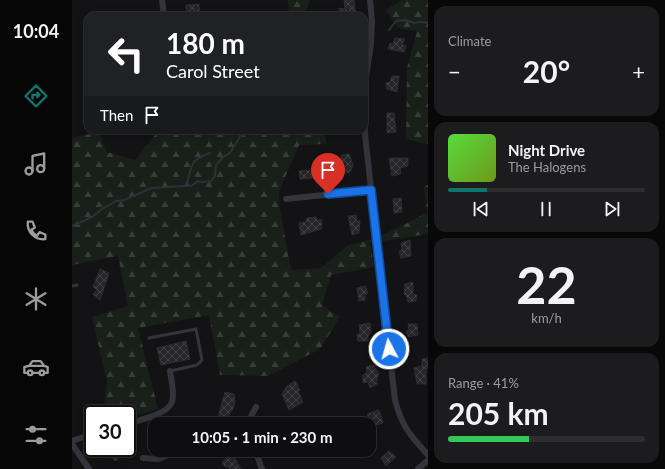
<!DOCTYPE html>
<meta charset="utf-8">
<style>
body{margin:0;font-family:Lato,sans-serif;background:#1c1c1e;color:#f1f3f6;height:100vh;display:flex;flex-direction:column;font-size:15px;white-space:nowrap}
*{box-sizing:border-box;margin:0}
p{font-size:13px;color:#9b9c9f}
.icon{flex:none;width:22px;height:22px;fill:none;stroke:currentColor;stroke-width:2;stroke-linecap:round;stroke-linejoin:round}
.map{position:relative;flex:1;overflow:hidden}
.side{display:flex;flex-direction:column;gap:6px;padding:6px;background:#080809;width:237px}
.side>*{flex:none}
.banner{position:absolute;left:12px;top:12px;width:284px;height:122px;border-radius:12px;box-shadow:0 2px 10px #0003,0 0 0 1px #2e2e30;background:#202124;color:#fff;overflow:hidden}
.speed{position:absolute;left:12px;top:405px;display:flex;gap:8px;font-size:20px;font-weight:700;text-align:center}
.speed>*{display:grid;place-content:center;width:52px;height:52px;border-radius:50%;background:#0e0e10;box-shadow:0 2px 10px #0003,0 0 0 1px #2e2e30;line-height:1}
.speed .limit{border:2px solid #111;border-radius:6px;background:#fff;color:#111}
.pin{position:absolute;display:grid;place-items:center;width:34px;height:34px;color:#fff;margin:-41px -17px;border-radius:50% 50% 50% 0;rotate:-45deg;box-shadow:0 0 4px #0007}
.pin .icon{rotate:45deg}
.me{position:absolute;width:44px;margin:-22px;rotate:354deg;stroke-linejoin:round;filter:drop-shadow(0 0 3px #0008)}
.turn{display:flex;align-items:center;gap:14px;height:84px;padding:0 16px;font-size:18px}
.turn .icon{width:52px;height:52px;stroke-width:2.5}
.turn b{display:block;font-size:28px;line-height:34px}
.then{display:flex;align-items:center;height:38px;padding:0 16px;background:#0003;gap:8px;font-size:15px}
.big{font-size:30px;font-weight:700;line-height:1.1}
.side .card{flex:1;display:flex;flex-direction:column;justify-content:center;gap:6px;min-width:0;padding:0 14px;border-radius:12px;background:#1c1c1e}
.side .dial{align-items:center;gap:0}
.dial b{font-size:52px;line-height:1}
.song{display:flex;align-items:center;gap:12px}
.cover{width:48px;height:48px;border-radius:6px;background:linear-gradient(135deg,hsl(110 70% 55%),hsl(80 70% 35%))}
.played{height:4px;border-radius:2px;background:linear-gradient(90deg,#0f766e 20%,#2e2e30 20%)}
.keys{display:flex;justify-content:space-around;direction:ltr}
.heat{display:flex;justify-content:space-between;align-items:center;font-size:22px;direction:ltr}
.charge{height:6px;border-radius:3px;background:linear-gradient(90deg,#34c759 41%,#2e2e30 0)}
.trip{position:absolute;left:76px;top:417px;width:228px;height:40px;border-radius:12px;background:#0e0e10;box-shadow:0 2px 10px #0003,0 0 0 1px #2e2e30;font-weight:700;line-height:40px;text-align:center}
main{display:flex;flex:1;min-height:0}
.tabs{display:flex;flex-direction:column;width:72px;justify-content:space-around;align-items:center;background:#060606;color:#9b9c9f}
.tabs .icon{width:28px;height:28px}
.tabs .current{color:#0f766e}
.tabs b{font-size:18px;color:#f1f3f6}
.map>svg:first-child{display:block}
.forest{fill:url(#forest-firs)}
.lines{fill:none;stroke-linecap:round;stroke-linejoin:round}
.stream{stroke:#293239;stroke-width:2}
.building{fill:url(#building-cross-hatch);stroke:#2d2d31}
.lane{stroke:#34353a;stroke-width:3}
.street{stroke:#34353a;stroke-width:6}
.route-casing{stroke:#114b97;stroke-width:10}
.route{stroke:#1a73e8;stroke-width:7}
</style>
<main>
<nav class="tabs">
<b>10:04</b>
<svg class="icon current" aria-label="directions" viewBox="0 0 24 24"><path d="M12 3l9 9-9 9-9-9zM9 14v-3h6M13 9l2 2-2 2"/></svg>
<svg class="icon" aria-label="music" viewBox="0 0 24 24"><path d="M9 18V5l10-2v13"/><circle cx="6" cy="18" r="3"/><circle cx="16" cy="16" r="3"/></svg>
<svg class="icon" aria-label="phone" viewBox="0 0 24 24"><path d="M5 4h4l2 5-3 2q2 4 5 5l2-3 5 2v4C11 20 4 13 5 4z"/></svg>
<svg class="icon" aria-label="climate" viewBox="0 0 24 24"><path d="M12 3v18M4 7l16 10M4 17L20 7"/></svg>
<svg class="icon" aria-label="car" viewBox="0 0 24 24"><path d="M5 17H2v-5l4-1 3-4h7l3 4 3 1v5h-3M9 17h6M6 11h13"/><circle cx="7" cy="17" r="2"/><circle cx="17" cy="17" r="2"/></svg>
<svg class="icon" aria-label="filters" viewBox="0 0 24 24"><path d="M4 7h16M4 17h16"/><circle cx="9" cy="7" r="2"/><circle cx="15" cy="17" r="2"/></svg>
</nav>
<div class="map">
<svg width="356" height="469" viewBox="0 0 356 469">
<defs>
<pattern id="forest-firs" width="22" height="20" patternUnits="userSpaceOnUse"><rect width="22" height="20" fill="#19201a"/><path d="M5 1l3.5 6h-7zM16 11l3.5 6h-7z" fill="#373e39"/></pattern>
<pattern id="building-cross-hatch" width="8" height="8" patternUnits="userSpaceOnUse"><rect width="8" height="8" fill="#262629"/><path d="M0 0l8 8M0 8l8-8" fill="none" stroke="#424346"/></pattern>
</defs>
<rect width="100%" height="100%" fill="#131315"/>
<path class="forest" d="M 216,0 L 238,0 L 232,16 L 211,16 L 217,15 Z
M 330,0 L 356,0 L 356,144 L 334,139 L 335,68 L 345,31 L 327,28 L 314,10 Z
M 87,130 L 252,130 L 255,144 L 227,145 L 207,191 L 208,210 L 219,270 L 249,268 L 275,246 L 307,237 L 345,218 L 355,212 L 352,186 L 356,185 L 356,234 L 298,243 L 302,267 L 259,275 L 250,305 L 268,317 L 248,349 L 196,376 L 148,375 L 137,315 L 66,328 L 86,409 L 55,418 L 55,414 L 31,414 L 35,382 L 20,317 L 56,306 L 46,256 L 0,265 L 0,138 L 27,132 L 35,152 L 63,160 Z"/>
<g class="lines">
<path class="stream" d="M 317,30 L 324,21 L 333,20 L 342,23 L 349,22 L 356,23
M 114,186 C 121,167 115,161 138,153
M 0,226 L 20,217 L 30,209 L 44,201 L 52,200 L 80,188 L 111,186 L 119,186 L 126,181 L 130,182 L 139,181 L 143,176 L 144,165 L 151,157 L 158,153 L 168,137 L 173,132 L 174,130"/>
</g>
<path class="building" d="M 272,0 L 282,0 L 284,16 L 268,16 L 267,8 L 273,9 Z
M 127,4 L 128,16 L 115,16 L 114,5 Z
M 323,38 L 333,39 L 330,44 L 334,46 L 332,52 L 316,49 L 318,43 L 321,44 Z
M 320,76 L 327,76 L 325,92 L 315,89 L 314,83 L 318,82 Z
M 315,113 L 322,113 L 324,132 L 315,133 Z
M 277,154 L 281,165 L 278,172 L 270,174 L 269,155 Z
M 317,158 L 336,158 L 336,166 L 328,168 L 329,174 L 320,176 Z
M 238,170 L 241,178 L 228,179 L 227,171 Z
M 329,198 L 330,212 L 322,213 L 321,199 Z
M 284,215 L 285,221 L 288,221 L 287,233 L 280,235 L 276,216 Z
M 244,217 L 246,220 L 250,220 L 249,229 L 229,235 L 227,223 L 234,222 L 235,218 Z
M 338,240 L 339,256 L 329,258 L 327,251 L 330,250 L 329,243 Z
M 28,269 L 37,273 L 28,300 L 21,294 L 25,290 L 21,287 Z
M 341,282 L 341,294 L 345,295 L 344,301 L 336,302 L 335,297 L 332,294 L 333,284 Z
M 293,286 L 296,293 L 293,295 L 293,300 L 287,301 L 285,288 Z
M 298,323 L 299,332 L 296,336 L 296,341 L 286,341 L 285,335 L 288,333 L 287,325 Z
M 336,324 L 345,324 L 346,335 L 336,337 L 334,331 L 337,330 Z
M 114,341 L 118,359 L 89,365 L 85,348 Z
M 356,358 L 356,368 L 354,369 L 354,384 L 345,384 L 342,368 L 350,366 L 350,359 Z
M 301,365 L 307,374 L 305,377 L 305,384 L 298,388 L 296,382 L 291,383 L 291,375 L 295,373 L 294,367 Z
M 223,381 L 228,390 L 226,391 L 231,402 L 217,410 L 210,394 L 215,386 Z
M 153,392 L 162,394 L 163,402 L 161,409 L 154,419 L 146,417 Z
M 307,410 L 311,423 L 300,426 L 300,418 L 297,418 L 295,414 Z
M 32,448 L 50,448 L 49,454 L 44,461 L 29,451 Z
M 317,451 L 324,457 L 314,466 L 309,458 Z
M 160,453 L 169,469 L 158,469 L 156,466 L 153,467 L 150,462 Z"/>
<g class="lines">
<path class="lane" d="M 0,286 L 5,285
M 77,338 L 124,329 L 130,360 L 125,365 L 98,371"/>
<path class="street" d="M 90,0 L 92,16
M 292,90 L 299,44 L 300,22 L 298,0
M 292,121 L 294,144 L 323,400 C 330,427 338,435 356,455
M 214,199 L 299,190
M 55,424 C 67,420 95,415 100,402 C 103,393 99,380 98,371
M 175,424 L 184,407
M 0,441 L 21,434
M 0,444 L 17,469
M 183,450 L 190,469
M 71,458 L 86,459 L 110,450
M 346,469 L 356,460"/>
</g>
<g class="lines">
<g class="route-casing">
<path id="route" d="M 256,194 L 299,190 L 317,349"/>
</g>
<use href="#route" class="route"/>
</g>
</svg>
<div class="speed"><div class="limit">30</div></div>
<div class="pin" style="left:256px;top:194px;background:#d93025"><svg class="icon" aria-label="arrive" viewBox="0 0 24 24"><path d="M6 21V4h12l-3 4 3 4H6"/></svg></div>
<svg class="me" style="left:317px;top:349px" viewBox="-20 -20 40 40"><circle r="17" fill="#1a73e8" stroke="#fff" stroke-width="3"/><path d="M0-11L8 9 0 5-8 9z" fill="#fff"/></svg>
<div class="trip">10:05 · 1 min · 230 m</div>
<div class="banner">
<div class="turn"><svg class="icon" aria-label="left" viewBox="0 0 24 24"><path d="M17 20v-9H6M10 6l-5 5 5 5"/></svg><div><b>180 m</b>Carol Street</div></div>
<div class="then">Then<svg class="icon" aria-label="arrive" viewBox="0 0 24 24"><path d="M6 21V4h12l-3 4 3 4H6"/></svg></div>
</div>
</div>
<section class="side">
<div class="card"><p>Climate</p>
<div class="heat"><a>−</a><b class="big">20°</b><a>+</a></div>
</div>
<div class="card">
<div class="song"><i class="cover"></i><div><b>Night Drive</b><p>The Halogens</p></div></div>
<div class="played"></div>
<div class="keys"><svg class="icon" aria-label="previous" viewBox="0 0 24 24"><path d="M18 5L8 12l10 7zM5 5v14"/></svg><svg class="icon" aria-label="pause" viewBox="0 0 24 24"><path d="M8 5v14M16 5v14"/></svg><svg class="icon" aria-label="next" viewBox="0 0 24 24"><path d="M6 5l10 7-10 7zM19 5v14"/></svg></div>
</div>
<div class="card dial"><b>22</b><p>km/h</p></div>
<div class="card"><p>Range · 41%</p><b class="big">205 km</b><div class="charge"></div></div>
</section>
</main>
